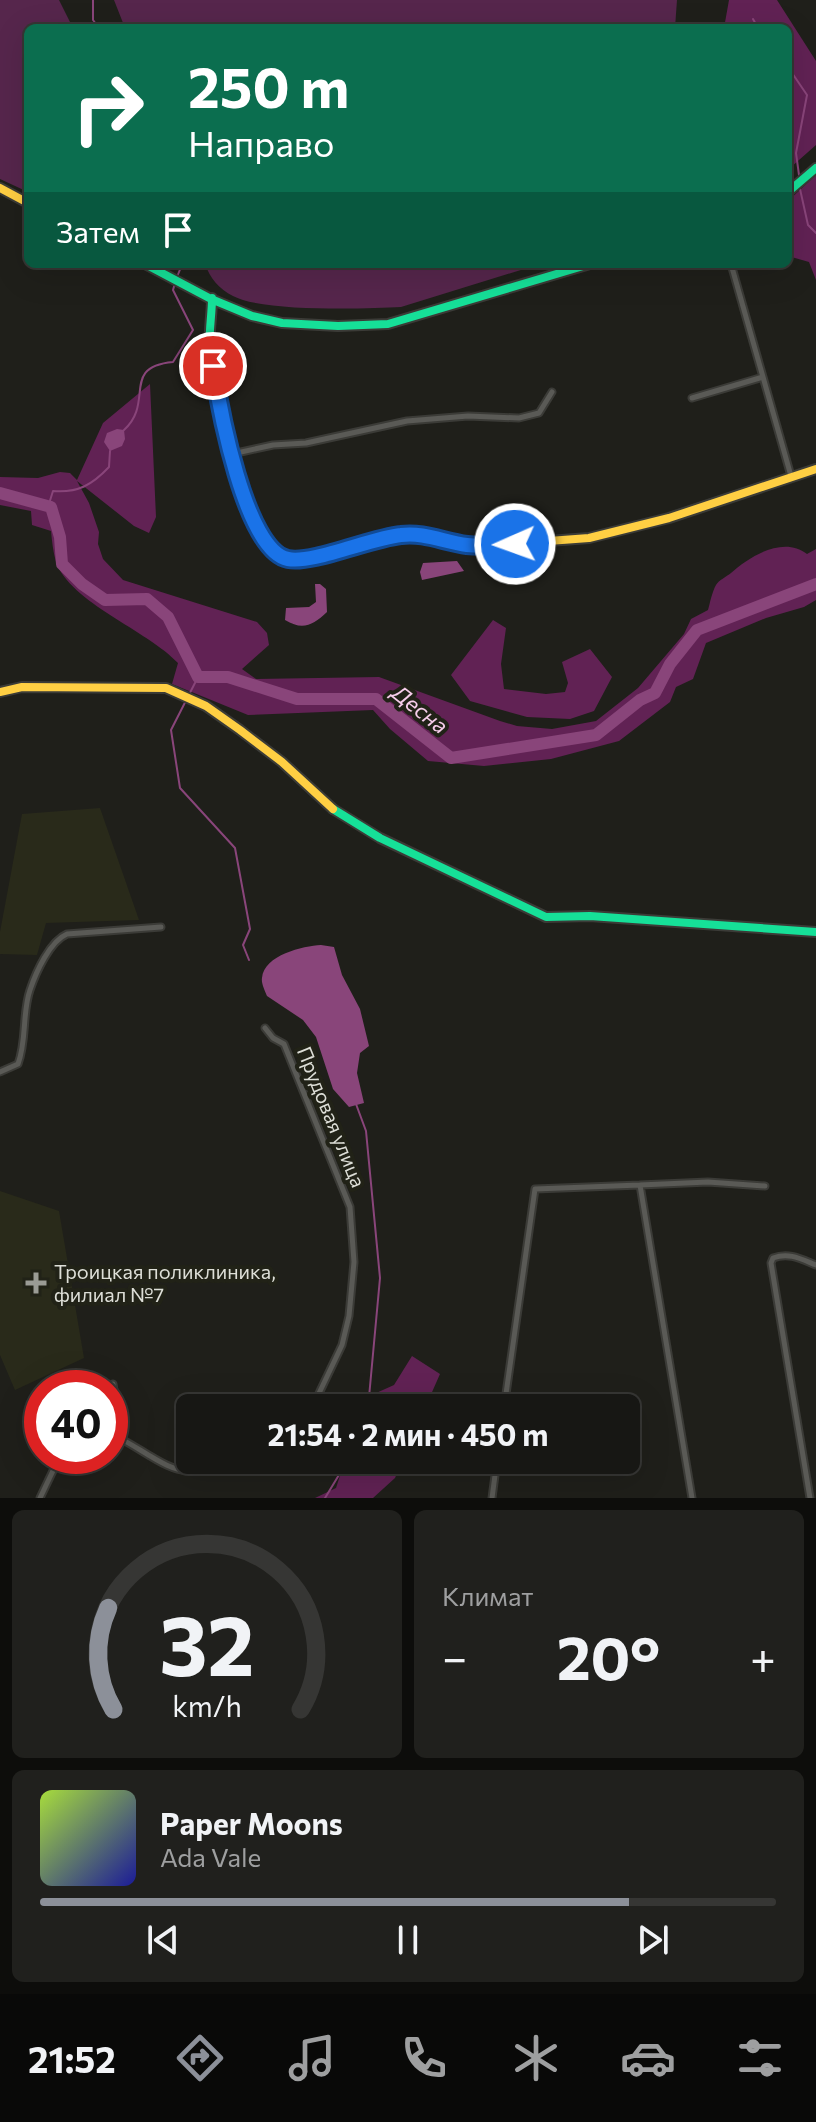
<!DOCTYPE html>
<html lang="ru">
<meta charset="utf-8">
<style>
body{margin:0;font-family:Commissioner,sans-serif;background:#20201d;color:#f1f3f6;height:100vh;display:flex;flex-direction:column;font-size:30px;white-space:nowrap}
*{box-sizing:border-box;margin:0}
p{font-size:26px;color:#9e9fa0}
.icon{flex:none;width:44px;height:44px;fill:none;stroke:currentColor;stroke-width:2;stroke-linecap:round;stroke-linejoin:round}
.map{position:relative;height:1498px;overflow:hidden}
.details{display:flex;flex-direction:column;gap:12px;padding:12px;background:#0d0d0b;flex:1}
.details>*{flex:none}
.top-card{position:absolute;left:24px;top:24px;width:768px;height:244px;border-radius:12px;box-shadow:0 8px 32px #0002,0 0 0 2px #363634;background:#0b6e4f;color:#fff;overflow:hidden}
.speed{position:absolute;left:24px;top:1370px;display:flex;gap:16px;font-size:40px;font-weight:700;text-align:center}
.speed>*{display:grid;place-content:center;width:104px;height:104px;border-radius:50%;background:#171714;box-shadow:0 8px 32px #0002,0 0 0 2px #363634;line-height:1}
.speed .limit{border:12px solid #d22;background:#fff;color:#111}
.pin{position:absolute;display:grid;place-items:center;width:68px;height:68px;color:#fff;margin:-34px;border:4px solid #fff;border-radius:50%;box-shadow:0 2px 8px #0007}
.me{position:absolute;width:88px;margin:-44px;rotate:268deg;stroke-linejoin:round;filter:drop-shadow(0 0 6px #0008)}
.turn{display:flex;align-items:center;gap:28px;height:168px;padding:0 32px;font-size:36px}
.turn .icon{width:104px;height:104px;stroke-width:2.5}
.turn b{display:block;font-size:56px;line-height:68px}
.then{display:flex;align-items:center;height:76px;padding:0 32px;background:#0003;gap:16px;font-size:30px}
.big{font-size:60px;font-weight:700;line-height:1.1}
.details .tile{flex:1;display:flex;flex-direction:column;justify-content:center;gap:12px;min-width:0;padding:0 28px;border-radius:12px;background:#20201d}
.details .dial{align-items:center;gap:0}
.dial svg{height:208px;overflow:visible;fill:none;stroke:#363634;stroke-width:7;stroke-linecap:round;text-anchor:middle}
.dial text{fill:#f1f3f6;stroke:none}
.song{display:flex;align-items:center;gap:24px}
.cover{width:96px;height:96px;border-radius:12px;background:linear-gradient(135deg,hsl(80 70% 55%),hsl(240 70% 35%))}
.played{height:8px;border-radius:4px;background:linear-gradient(90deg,#8c9099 80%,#363634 80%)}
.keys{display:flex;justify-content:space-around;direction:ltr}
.heat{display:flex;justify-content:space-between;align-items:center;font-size:44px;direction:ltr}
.details .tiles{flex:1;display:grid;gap:12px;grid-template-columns:1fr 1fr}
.tile:last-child{grid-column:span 2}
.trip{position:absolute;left:176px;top:1394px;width:464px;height:80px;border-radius:12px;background:#171714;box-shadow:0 8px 32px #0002,0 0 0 2px #363634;font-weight:700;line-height:80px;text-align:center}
.tabs{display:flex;height:128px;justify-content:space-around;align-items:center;background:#090908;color:#9e9fa0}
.tabs .icon{width:56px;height:56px}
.tabs .current{color:#8c9099}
.tabs b{font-size:36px;color:#f1f3f6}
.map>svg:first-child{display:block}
.built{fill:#292a1a}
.green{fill:#56264c}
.forest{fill:#612254}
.water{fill:#89457a}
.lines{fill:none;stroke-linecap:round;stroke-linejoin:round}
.stream{stroke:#89457a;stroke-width:2}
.river{stroke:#89457a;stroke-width:12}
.street-casing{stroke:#3b3b37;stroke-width:9}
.fast-casing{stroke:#3b3b37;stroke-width:12}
.slow-casing{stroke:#3b3b37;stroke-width:12}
.street{stroke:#5a5a56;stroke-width:5}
.fast{stroke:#16e098;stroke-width:8}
.slow{stroke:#ffcf43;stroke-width:8}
.route-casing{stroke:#114b97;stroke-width:20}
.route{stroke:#1a73e8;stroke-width:14}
.poi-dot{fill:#9a9b95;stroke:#212217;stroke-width:3}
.labels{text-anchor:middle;stroke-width:8;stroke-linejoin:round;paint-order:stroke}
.street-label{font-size:20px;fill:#ddded7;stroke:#212217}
.poi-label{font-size:20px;fill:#ddded7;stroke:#212217;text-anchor:start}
.water-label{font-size:22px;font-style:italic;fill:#f7cdeb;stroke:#212217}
</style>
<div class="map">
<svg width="816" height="1498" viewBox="0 0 816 1498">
<rect width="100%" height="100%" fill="#1f1f1a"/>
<path class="built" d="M 100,808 L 139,920 L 46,923 L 37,955 L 0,954 L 0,932 L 22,814 Z
M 0,1191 L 59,1211 L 84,1358 L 15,1390 L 0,1355 Z"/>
<path class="green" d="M 0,0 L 59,0 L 73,28 L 28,28 L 28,192 L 0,179 Z
M 114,0 L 677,0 L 675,28 L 125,28 Z
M 205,264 L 540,264 L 401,307 C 364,309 262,312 233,296 C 219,289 210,278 205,264 Z"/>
<path class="forest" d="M 729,0 L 777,0 L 816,61 L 816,145 L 790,168 L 788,174 L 788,28 L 724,28 Z
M 816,175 L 816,280 L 809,262 L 788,256 L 788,201 Z
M 150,384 L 156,517 L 149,533 L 134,526 L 77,481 L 89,503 L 99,532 L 98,544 L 103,559 L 123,580 L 257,622 L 267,633 L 269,645 L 242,669 L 256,679 L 379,677 L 500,721 L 517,726 L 552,729 L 596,721 L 638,688 L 684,634 L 691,619 L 708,610 C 710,603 712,592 716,585 C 719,580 726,577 731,573 C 749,557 783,535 807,554 L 816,549 L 816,600 L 804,607 L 766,618 L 706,643 L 693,679 L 676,687 L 670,702 L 619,741 L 551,759 L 484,766 L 428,761 L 390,729 L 373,710 L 248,715 L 172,684 L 178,663 C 147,630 71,603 56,562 C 53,552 52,541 51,531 L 32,525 L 31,511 L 0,505 L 0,477 L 38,478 L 60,472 L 70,473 L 77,480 L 103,423 Z
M 493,620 L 506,628 L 501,664 L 504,689 L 546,694 L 565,692 L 568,683 L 562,662 L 590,649 L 612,677 L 594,711 L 570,719 L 527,717 L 470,701 L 451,675 Z
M 412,1356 L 440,1374 L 425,1408 L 362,1408 L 365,1398 L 394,1385 Z
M 345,1460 L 403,1460 L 395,1478 L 373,1498 L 315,1498 L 336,1488 Z"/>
<path class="water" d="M 117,429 L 124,430 L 125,439 L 122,446 L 110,451 L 104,442 L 107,433 Z
M 457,561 L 464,571 L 422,580 L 420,572 L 423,563 Z
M 315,584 L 320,584 L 326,589 L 327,612 C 313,625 303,631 285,620 L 286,608 L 309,607 L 316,602 Z
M 321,945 L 334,947 L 342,975 L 360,1009 L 369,1046 L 360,1053 L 357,1073 L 364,1103 L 349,1107 L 333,1089 L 316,1037 L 303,1020 L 267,996 C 265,991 261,983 262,978 C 264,955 303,946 321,945 Z"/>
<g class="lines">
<path class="stream" d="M 93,0 L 93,20 L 99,28
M 753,19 L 758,28
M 788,67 L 807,95 L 796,153 L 799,175
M 800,189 L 808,225 L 816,233
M 177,277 L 181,267
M 124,430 C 155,402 120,367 173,362 L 193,330 L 173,290 L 175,283
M 48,507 L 53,491 C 78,493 92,485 109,467 L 110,451
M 198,677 L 171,730 L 180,788 L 235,848 L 250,929 L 243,945 L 249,960
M 356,1104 L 366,1131 L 380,1278 L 368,1408
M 325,1498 L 348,1460"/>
<path class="river" d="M 0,493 L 51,507 L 60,537 L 62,564 L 82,584 L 105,600 L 147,599 L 168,617 L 198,677 L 228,677 L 297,699 L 376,699 L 451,758 L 596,735 L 640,700 L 655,693 L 670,664 L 697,630 L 816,584"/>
<g class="street-casing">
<path id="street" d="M 731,264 L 791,476
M 692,398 L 763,377
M 232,454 L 273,445 L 306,443 L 407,421 L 468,416 L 519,418 L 539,413 L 552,392
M 265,1028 L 273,1038 L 284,1044 L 350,1207 L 354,1262 L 349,1316 L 342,1345 L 312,1408
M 0,1072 L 18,1064 C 27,1040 22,1013 30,990 C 36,972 50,941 67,934 L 161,927
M 640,1185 L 708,1182 L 765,1186
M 504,1408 L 535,1189 L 640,1185 L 692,1498
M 110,1429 L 117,1411 L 113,1384
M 110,1434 C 134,1442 168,1474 190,1470 C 197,1469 206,1463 213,1460
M 40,1498 L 60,1456
M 492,1498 L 497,1460
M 810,1498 L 771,1263 L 773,1258 C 789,1252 801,1259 816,1265"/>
</g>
<g class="fast-casing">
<path id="fast" d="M 788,192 L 816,168
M 145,264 L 211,299 L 252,316 L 282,323 L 338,326 L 388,324 L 590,264
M 212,298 C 212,316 208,335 210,354 C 215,394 243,545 285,557 C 314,566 359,542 388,537
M 333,809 L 380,838 L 546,917 L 590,916 L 816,932"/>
</g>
<g class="slow-casing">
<path id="slow" d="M 0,188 L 28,203
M 388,537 L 417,536 L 480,546 L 589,538 L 669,518 L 816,469
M 0,692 L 22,687 L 166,688 L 206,706 L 240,730 L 282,762 L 333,809"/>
</g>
<use href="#street" class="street"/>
<use href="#fast" class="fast"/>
<use href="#slow" class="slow"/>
</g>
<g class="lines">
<g class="route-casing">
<path id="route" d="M 213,366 C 219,405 245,551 288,559 C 312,564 371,538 401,535 C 424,532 444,542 467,545 C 483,547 499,545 515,544"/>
</g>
<use href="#route" class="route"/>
</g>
<path class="poi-dot" d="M32 1271h8v8h8v8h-8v8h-8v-8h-8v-8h8z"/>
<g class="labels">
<g class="street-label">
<text transform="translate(331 1117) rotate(68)" y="7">Прудовая улица</text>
</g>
<g class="poi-label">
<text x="54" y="1279">Троицкая поликлиника,<tspan x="54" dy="23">филиал №7</tspan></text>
</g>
<g class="water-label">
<text transform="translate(420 709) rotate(38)" y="8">Десна</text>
</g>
</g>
</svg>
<div class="speed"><div class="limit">40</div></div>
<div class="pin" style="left:213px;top:366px;background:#d93025"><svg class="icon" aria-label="arrive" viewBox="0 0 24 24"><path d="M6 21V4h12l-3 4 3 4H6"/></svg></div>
<svg class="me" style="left:515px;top:544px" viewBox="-20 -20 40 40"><circle r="17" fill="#1a73e8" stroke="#fff" stroke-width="3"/><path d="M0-11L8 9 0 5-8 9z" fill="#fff"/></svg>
<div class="trip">21:54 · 2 мин · 450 m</div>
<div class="top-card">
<div class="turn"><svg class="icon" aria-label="right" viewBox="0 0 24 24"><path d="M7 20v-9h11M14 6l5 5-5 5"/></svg><div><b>250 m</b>Направо</div></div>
<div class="then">Затем<svg class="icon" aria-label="arrive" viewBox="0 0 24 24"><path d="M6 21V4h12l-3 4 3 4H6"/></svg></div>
</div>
</div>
<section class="details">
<div class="tiles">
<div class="tile dial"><svg viewBox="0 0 100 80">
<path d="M14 69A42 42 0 1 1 86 69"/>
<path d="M14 69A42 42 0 0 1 12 30" stroke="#8c9099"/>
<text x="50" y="56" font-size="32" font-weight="700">32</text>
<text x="50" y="72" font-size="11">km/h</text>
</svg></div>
<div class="tile"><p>Климат</p>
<div class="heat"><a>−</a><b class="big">20°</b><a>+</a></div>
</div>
<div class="tile">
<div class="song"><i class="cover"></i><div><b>Paper Moons</b><p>Ada Vale</p></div></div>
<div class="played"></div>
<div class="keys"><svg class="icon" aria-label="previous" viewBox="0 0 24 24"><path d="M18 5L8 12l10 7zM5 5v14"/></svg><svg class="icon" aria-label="pause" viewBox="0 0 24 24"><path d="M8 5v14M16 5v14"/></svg><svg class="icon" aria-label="next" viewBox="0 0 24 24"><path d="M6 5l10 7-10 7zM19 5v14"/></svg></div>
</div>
</div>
</section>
<nav class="tabs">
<b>21:52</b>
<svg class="icon current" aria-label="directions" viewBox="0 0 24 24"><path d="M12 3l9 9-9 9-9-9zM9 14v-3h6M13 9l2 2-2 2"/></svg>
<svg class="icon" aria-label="music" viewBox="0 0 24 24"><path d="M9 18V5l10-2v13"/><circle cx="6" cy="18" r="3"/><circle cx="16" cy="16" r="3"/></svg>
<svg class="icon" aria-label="phone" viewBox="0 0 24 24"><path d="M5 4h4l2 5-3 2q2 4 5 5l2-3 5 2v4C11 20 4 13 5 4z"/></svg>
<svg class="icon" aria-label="climate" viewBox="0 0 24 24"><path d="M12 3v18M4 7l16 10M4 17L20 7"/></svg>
<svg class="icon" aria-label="car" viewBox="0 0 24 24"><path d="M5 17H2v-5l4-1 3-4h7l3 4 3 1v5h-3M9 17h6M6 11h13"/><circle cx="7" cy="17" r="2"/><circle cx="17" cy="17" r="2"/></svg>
<svg class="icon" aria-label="filters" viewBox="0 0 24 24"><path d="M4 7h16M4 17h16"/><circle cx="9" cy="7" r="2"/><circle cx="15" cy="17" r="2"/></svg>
</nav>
